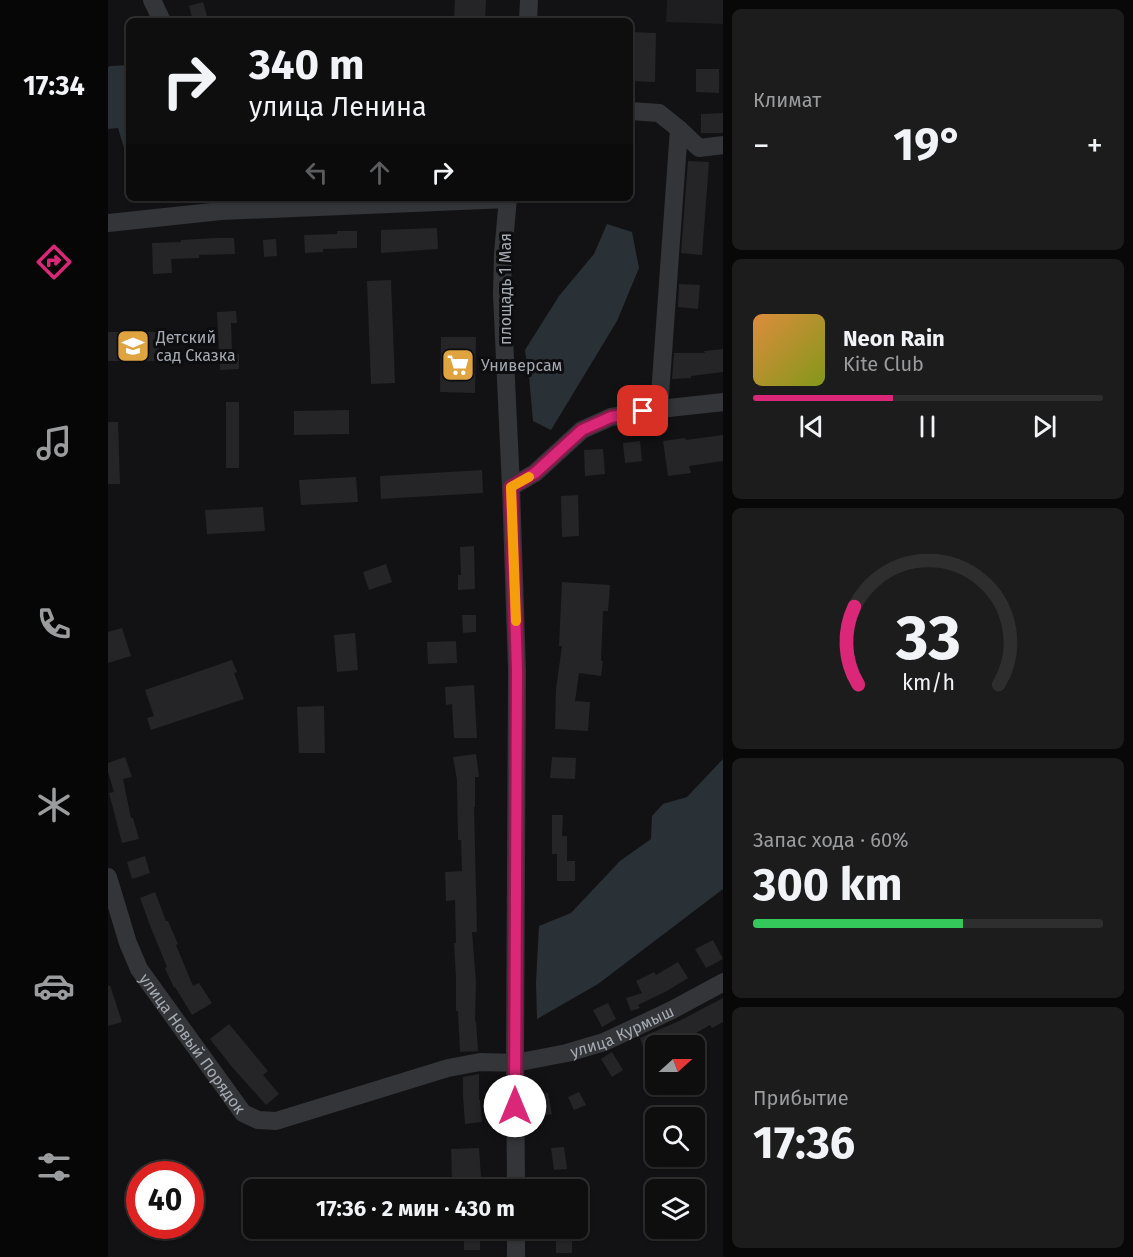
<!DOCTYPE html>
<html lang="ru">
<meta charset="utf-8">
<style>
body{margin:0;font-family:"Fira Sans",sans-serif;background:#1c1c1d;color:#f1f3f6;height:100vh;display:flex;flex-direction:column;font-size:22px;white-space:nowrap}
*{box-sizing:border-box;margin:0}
p{font-size:20px;color:#9b9c9e}
.icon{flex:none;width:33px;height:33px;fill:none;stroke:currentColor;stroke-width:2;stroke-linecap:round;stroke-linejoin:round}
.map{position:relative;flex:1;overflow:hidden}
.drawer{display:flex;flex-direction:column;gap:9px;padding:9px;background:#080808;width:410px}
.drawer>*{flex:none}
.guide{position:absolute;left:18px;top:18px;width:507px;height:183px;border-radius:9px;box-shadow:0 2px 4px #0004,0 0 0 2px #2e2e2f;background:#0e0e0f;color:#f1f3f6;overflow:hidden}
.needle{width:39px;rotate:69deg}
.controls{position:absolute;left:537px;top:1035px;display:grid;gap:12px}
.controls a{display:grid;place-items:center;width:60px;height:60px;border-radius:9px;background:#0e0e0f;box-shadow:0 2px 4px #0004,0 0 0 2px #2e2e2f;font-size:30px}
.speed{position:absolute;left:18px;top:1161px;display:flex;gap:12px;font-size:30px;font-weight:700;text-align:center}
.speed>*{display:grid;place-content:center;width:78px;height:78px;border-radius:50%;background:#0e0e0f;box-shadow:0 2px 4px #0004,0 0 0 2px #2e2e2f;line-height:1}
.speed .limit{border:9px solid #d22;background:#fff;color:#111}
.pin{position:absolute;display:grid;place-items:center;width:51px;height:51px;color:#fff;margin:-26px;border-radius:12px;box-shadow:0 3px 9px #0006}
.me{position:absolute;width:66px;margin:-33px;rotate:0deg;stroke-linejoin:round;filter:drop-shadow(0 0 4px #0008)}
.turn{display:flex;align-items:center;gap:21px;height:126px;padding:0 24px;font-size:27px}
.turn .icon{width:78px;height:78px;stroke-width:2.5}
.turn b{display:block;font-size:42px;line-height:51px}
.lanes{display:flex;align-items:center;height:57px;padding:0 24px;background:#0003;justify-content:center;gap:30px;direction:ltr}
.lanes .off{opacity:.35}
.big{font-size:45px;font-weight:700;line-height:1.1}
.drawer .widget{flex:1;display:flex;flex-direction:column;justify-content:center;gap:9px;min-width:0;padding:0 21px;border-radius:9px;background:#1c1c1d}
.drawer .dial{align-items:center;gap:0}
.dial svg{height:156px;overflow:visible;fill:none;stroke:#2e2e2f;stroke-width:7;stroke-linecap:round;text-anchor:middle}
.dial text{fill:#f1f3f6;stroke:none}
.song{display:flex;align-items:center;gap:18px}
.cover{width:72px;height:72px;border-radius:9px;background:linear-gradient(135deg,hsl(30 70% 55%),hsl(70 70% 35%))}
.played{height:6px;border-radius:3px;background:linear-gradient(90deg,#db2777 40%,#2e2e2f 40%)}
.keys{display:flex;justify-content:space-around;direction:ltr}
.heat{display:flex;justify-content:space-between;align-items:center;font-size:33px;direction:ltr}
.charge{height:9px;border-radius:4px;background:linear-gradient(90deg,#34c759 60%,#2e2e2f 0)}
.trip{position:absolute;left:135px;top:1179px;width:345px;height:60px;border-radius:9px;background:#0e0e0f;box-shadow:0 2px 4px #0004,0 0 0 2px #2e2e2f;font-weight:700;line-height:60px;text-align:center}
main{display:flex;flex:1;min-height:0}
.tabs{display:flex;flex-direction:column;width:108px;justify-content:space-around;align-items:center;background:#060606;color:#9b9c9e}
.tabs .icon{width:42px;height:42px}
.tabs .selected{color:#db2777}
.tabs b{font-size:27px;color:#f1f3f6}
.map>svg:first-child{display:block}
.built{fill:#1e1e21}
.water{fill:#2a3136}
.building{fill:#252528}
.lines{fill:none;stroke-linecap:round;stroke-linejoin:round}
.minor{stroke:#343538;stroke-width:18}
.route-casing{stroke:#8e194d;stroke-width:15}
.route{stroke:#db2777;stroke-width:10}
.slow{stroke:#f59e0b;stroke-width:10}
.labels{text-anchor:middle;stroke-width:6;stroke-linejoin:round;paint-order:stroke}
.street-label{font-size:16px;fill:#a5aab3;stroke:#0d0d0f}
.poi-label{font-size:16px;fill:#a5aab3;stroke:#0d0d0f;text-anchor:start}
</style>
<main>
<nav class="tabs">
<b>17:34</b>
<svg class="icon selected" aria-label="directions" viewBox="0 0 24 24"><path d="M12 3l9 9-9 9-9-9zM9 14v-3h6M13 9l2 2-2 2"/></svg>
<svg class="icon" aria-label="music" viewBox="0 0 24 24"><path d="M9 18V5l10-2v13"/><circle cx="6" cy="18" r="3"/><circle cx="16" cy="16" r="3"/></svg>
<svg class="icon" aria-label="phone" viewBox="0 0 24 24"><path d="M5 4h4l2 5-3 2q2 4 5 5l2-3 5 2v4C11 20 4 13 5 4z"/></svg>
<svg class="icon" aria-label="climate" viewBox="0 0 24 24"><path d="M12 3v18M4 7l16 10M4 17L20 7"/></svg>
<svg class="icon" aria-label="car" viewBox="0 0 24 24"><path d="M5 17H2v-5l4-1 3-4h7l3 4 3 1v5h-3M9 17h6M6 11h13"/><circle cx="7" cy="17" r="2"/><circle cx="17" cy="17" r="2"/></svg>
<svg class="icon" aria-label="filters" viewBox="0 0 24 24"><path d="M4 7h16M4 17h16"/><circle cx="9" cy="7" r="2"/><circle cx="15" cy="17" r="2"/></svg>
</nav>
<div class="map">
<svg width="616" height="1257" viewBox="0 0 616 1257">
<rect width="100%" height="100%" fill="#121214"/>
<path class="built" d="M 559,0 L 615,0 L 615,24 L 558,22 Z"/>
<path class="water" d="M 21,65 L 21,164 L 10,128 L 0,129 L 0,67 L 3,66 Z
M 499,224 L 524,232 L 531,268 L 509,321 L 443,430 L 425,421 L 421,376 L 417,350 L 451,296 L 486,254 Z
M 615,759 L 615,889 L 490,984 L 429,1019 L 428,983 L 431,926 L 463,913 L 512,861 L 543,839 L 544,816 L 555,804 L 579,797 Z"/>
<path class="building" d="M 347,0 L 378,0 L 377,21 L 346,21 Z
M 95,2 L 99,16 L 85,21 L 81,6 Z
M 522,32 L 548,33 L 547,82 L 522,81 Z
M 588,69 L 611,69 L 611,93 L 588,92 Z
M 615,113 L 615,133 L 593,133 L 593,114 Z
M 580,161 L 601,162 L 594,255 L 573,253 Z
M 329,228 L 330,249 L 273,253 L 273,230 Z
M 229,231 L 249,231 L 249,248 L 215,249 L 215,252 L 197,253 L 196,235 L 229,234 Z
M 108,238 L 126,238 L 127,254 L 91,255 L 91,258 L 63,259 L 64,273 L 45,274 L 44,243 L 73,242 L 73,240 Z
M 168,239 L 169,256 L 156,257 L 155,240 Z
M 283,280 L 287,383 L 263,384 L 259,281 Z
M 571,284 L 592,285 L 590,309 L 570,307 Z
M 128,311 L 129,323 L 123,323 L 124,354 L 131,354 L 131,369 L 112,370 L 109,312 Z
M 0,332 L 51,332 L 51,361 L 0,361 Z
M 333,337 L 368,337 L 367,393 L 332,392 Z
M 615,349 L 615,372 L 583,376 L 583,378 L 564,379 L 566,353 L 597,353 L 596,351 Z
M 118,402 L 131,402 L 131,468 L 118,468 Z
M 241,410 L 241,434 L 186,435 L 186,411 Z
M 0,422 L 10,422 L 12,484 L 0,484 Z
M 615,435 L 615,461 L 581,466 L 583,473 L 560,476 L 555,441 L 577,438 L 578,440 Z
M 532,441 L 534,461 L 517,463 L 515,443 Z
M 495,449 L 497,474 L 477,476 L 476,450 Z
M 374,470 L 375,493 L 273,499 L 272,476 Z
M 248,477 L 250,502 L 193,505 L 191,480 Z
M 470,495 L 471,536 L 454,537 L 453,496 Z
M 155,507 L 157,531 L 99,534 L 97,510 Z
M 366,546 L 367,589 L 350,590 L 350,575 L 353,575 L 352,547 Z
M 278,564 L 284,582 L 261,590 L 255,572 Z
M 454,582 L 502,585 L 500,611 L 495,611 L 493,661 L 495,661 L 493,676 L 471,673 L 467,701 L 482,702 L 480,731 L 447,729 L 448,689 L 454,646 L 451,646 Z
M 354,615 L 368,615 L 368,632 L 355,633 Z
M 14,628 L 23,656 L 0,663 L 0,632 Z
M 247,633 L 250,670 L 229,672 L 226,635 Z
M 348,641 L 349,663 L 320,664 L 319,642 Z
M 124,660 L 129,672 L 126,673 L 136,699 L 43,730 L 39,718 L 46,716 L 37,690 Z
M 366,685 L 369,738 L 346,738 L 344,704 L 338,705 L 337,687 Z
M 216,706 L 217,753 L 191,753 L 189,707 Z
M 368,754 L 371,777 L 367,777 L 367,807 L 366,807 L 369,932 L 364,932 L 368,983 L 367,1022 L 368,1021 L 370,1051 L 352,1052 L 350,1011 L 348,1011 L 348,978 L 346,943 L 348,943 L 347,900 L 338,901 L 337,872 L 354,871 L 353,840 L 350,840 L 349,780 L 345,757 Z
M 17,757 L 24,777 L 15,779 L 23,818 L 25,818 L 31,839 L 14,843 L 1,793 L 6,792 L 0,772 L 0,763 Z
M 444,757 L 468,758 L 467,779 L 442,778 Z
M 444,815 L 455,815 L 454,836 L 459,836 L 459,861 L 467,861 L 467,881 L 449,881 L 449,854 L 444,854 Z
M 37,856 L 42,873 L 24,879 L 19,862 Z
M 47,892 L 58,921 L 60,921 L 70,944 L 68,945 L 85,986 L 91,983 L 104,1003 L 84,1015 L 67,987 L 66,988 L 57,968 L 59,967 L 43,928 L 32,898 Z
M 605,940 L 615,959 L 598,968 L 587,949 Z
M 570,962 L 580,978 L 559,991 L 530,1005 L 532,1008 L 523,1011 L 518,998 L 534,993 L 528,981 L 546,972 L 548,975 Z
M 2,985 L 14,1022 L 0,1026 L 0,986 Z
M 615,998 L 615,1022 L 604,1028 L 602,1025 L 579,1038 L 580,1041 L 572,1046 L 548,1046 L 548,1057 L 540,1061 L 532,1038 L 571,1021 Z
M 500,1003 L 508,1019 L 494,1027 L 485,1010 Z
M 121,1024 L 160,1071 L 155,1075 L 171,1094 L 158,1105 L 124,1067 L 102,1039 Z
M 504,1052 L 515,1070 L 504,1077 L 493,1059 Z
M 371,1074 L 371,1100 L 372,1100 L 374,1122 L 357,1124 L 355,1095 L 355,1077 Z
M 471,1092 L 478,1105 L 466,1110 L 460,1097 Z
M 440,1093 L 444,1114 L 430,1117 L 427,1095 Z
M 456,1147 L 459,1169 L 446,1170 L 443,1148 Z
M 371,1148 L 373,1178 L 365,1178 L 365,1190 L 354,1190 L 353,1179 L 344,1179 L 343,1149 Z
M 356,1228 L 372,1228 L 372,1250 L 356,1250 Z
M 448,1232 L 464,1233 L 464,1253 L 448,1253 Z"/>
<g class="lines">
<g class="minor">
<path d="M 44,0 L 54,21"/>
<path d="M 420,21 L 421,0"/>
<path d="M 522,111 L 551,113 L 571,129 L 591,148 L 616,145"/>
<path d="M 400,198 L 395,253 L 394,295 L 403,487 L 409,670 L 407,1063 L 408,1190"/>
<path d="M 0,223 L 113,211 L 400,199"/>
<path d="M 551,409 L 571,129"/>
<path d="M 403,487 L 427,473 L 474,430 L 503,417 L 551,409 L 616,402"/>
<path id="s1" d="M 0,877 L 20,943 L 31,969 L 135,1113 L 150,1120 L 168,1121 L 340,1068 L 372,1062 L 407,1063 L 459,1053 L 496,1042 L 564,1010 L 616,982"/>
<path d="M 408,1228 L 408,1257"/>
</g>
</g>
<g class="lines">
<g class="route-casing">
<path id="route" d="M 407,1106 L 409,670 L 403,487 L 427,473 L 474,430 L 503,417 L 535,411"/>
</g>
<use href="#route" class="route"/>
<path class="slow" d="M 408,621 L 403,487 L 421,477"/>
</g>
<defs>
<g id="school-square" transform="scale(1.725)"><rect x="-9" y="-9" width="18" height="18" rx="4" fill="#dfa33f" stroke="#0d0d0f"/><path d="M0-5L7-2L0 1L-7-2ZM-4 1L0 2.5L4 1V4Q0 6-4 4Z" fill="#fff"/></g>
<g id="supermarket-square" transform="scale(1.725)"><rect x="-9" y="-9" width="18" height="18" rx="4" fill="#dfa33f" stroke="#0d0d0f"/><path d="M-6-5.5h2.5l.6 2H6L4.5 2H-2.5L-4.4-4H-6ZM-1.5 3.2a1.3 1.3 0 1 0 .1 0ZM3 3.2a1.3 1.3 0 1 0 .1 0Z" fill="#fff"/></g>
</defs>
<g fill-rule="evenodd">
<use href="#school-square" x="25" y="346"/>
<use href="#supermarket-square" x="350" y="365"/>
</g>
<g class="labels">
<g class="street-label">
<text transform="translate(397 289) rotate(-90)" y="6">площадь 1 Мая</text>
<text dy="6" stroke="none"><textPath href="#s1" startOffset="669">улица Курмыш</textPath></text>
<text dy="6" stroke="none"><textPath href="#s1" startOffset="189">улица Новый Порядок</textPath></text>
</g>
<g class="poi-label">
<text x="48" y="343">Детский<tspan x="48" dy="18">сад Сказка</tspan></text>
<text x="373" y="371">Универсам</text>
</g>
</g>
</svg>
<div class="controls">
<a><svg class="needle" viewBox="-14 -14 28 28"><path d="M0-13l5 13h-10z" fill="#e53935"/><path d="M0 13l5-13h-10z" fill="#9b9c9e"/></svg></a>
<a><svg class="icon" aria-label="search" viewBox="0 0 24 24"><circle cx="10" cy="10" r="6"/><path d="M15 15l6 6"/></svg></a>
<a><svg class="icon" aria-label="layers" viewBox="0 0 24 24"><path d="M12 4l9 5-9 5-9-5zM3 14l9 5 9-5"/></svg></a>
</div>
<div class="speed"><div class="limit">40</div></div>
<div class="pin" style="left:535px;top:411px;background:#d93025"><svg class="icon" aria-label="arrive" viewBox="0 0 24 24"><path d="M6 21V4h12l-3 4 3 4H6"/></svg></div>
<svg class="me" style="left:407px;top:1106px" viewBox="-20 -20 40 40"><circle r="19" fill="#fff"/><path d="M0-13L10 11 0 6-10 11z" fill="#db2777"/></svg>
<div class="trip">17:36 · 2 мин · 430 m</div>
<div class="guide">
<div class="turn"><svg class="icon" aria-label="right" viewBox="0 0 24 24"><path d="M7 20v-9h11M14 6l5 5-5 5"/></svg><div><b>340 m</b>улица Ленина</div></div>
<div class="lanes"><svg class="icon off" aria-label="left" viewBox="0 0 24 24"><path d="M17 20v-9H6M10 6l-5 5 5 5"/></svg><svg class="icon off" aria-label="ahead" viewBox="0 0 24 24"><path d="M12 20V5M6 11l6-6 6 6"/></svg><svg class="icon" aria-label="right" viewBox="0 0 24 24"><path d="M7 20v-9h11M14 6l5 5-5 5"/></svg></div>
</div>
</div>
<section class="drawer">
<div class="widget"><p>Климат</p>
<div class="heat"><a>−</a><b class="big">19°</b><a>+</a></div>
</div>
<div class="widget">
<div class="song"><i class="cover"></i><div><b>Neon Rain</b><p>Kite Club</p></div></div>
<div class="played"></div>
<div class="keys"><svg class="icon" aria-label="previous" viewBox="0 0 24 24"><path d="M18 5L8 12l10 7zM5 5v14"/></svg><svg class="icon" aria-label="pause" viewBox="0 0 24 24"><path d="M8 5v14M16 5v14"/></svg><svg class="icon" aria-label="next" viewBox="0 0 24 24"><path d="M6 5l10 7-10 7zM19 5v14"/></svg></div>
</div>
<div class="widget dial"><svg viewBox="0 0 100 80">
<path d="M14 69A42 42 0 1 1 86 69"/>
<path d="M14 69A42 42 0 0 1 12 29" stroke="#db2777"/>
<text x="50" y="56" font-size="32" font-weight="700">33</text>
<text x="50" y="72" font-size="11">km/h</text>
</svg></div>
<div class="widget"><p>Запас хода · 60%</p><b class="big">300 km</b><div class="charge"></div></div>
<div class="widget"><p>Прибытие</p><b class="big">17:36</b></div>
</section>
</main>
